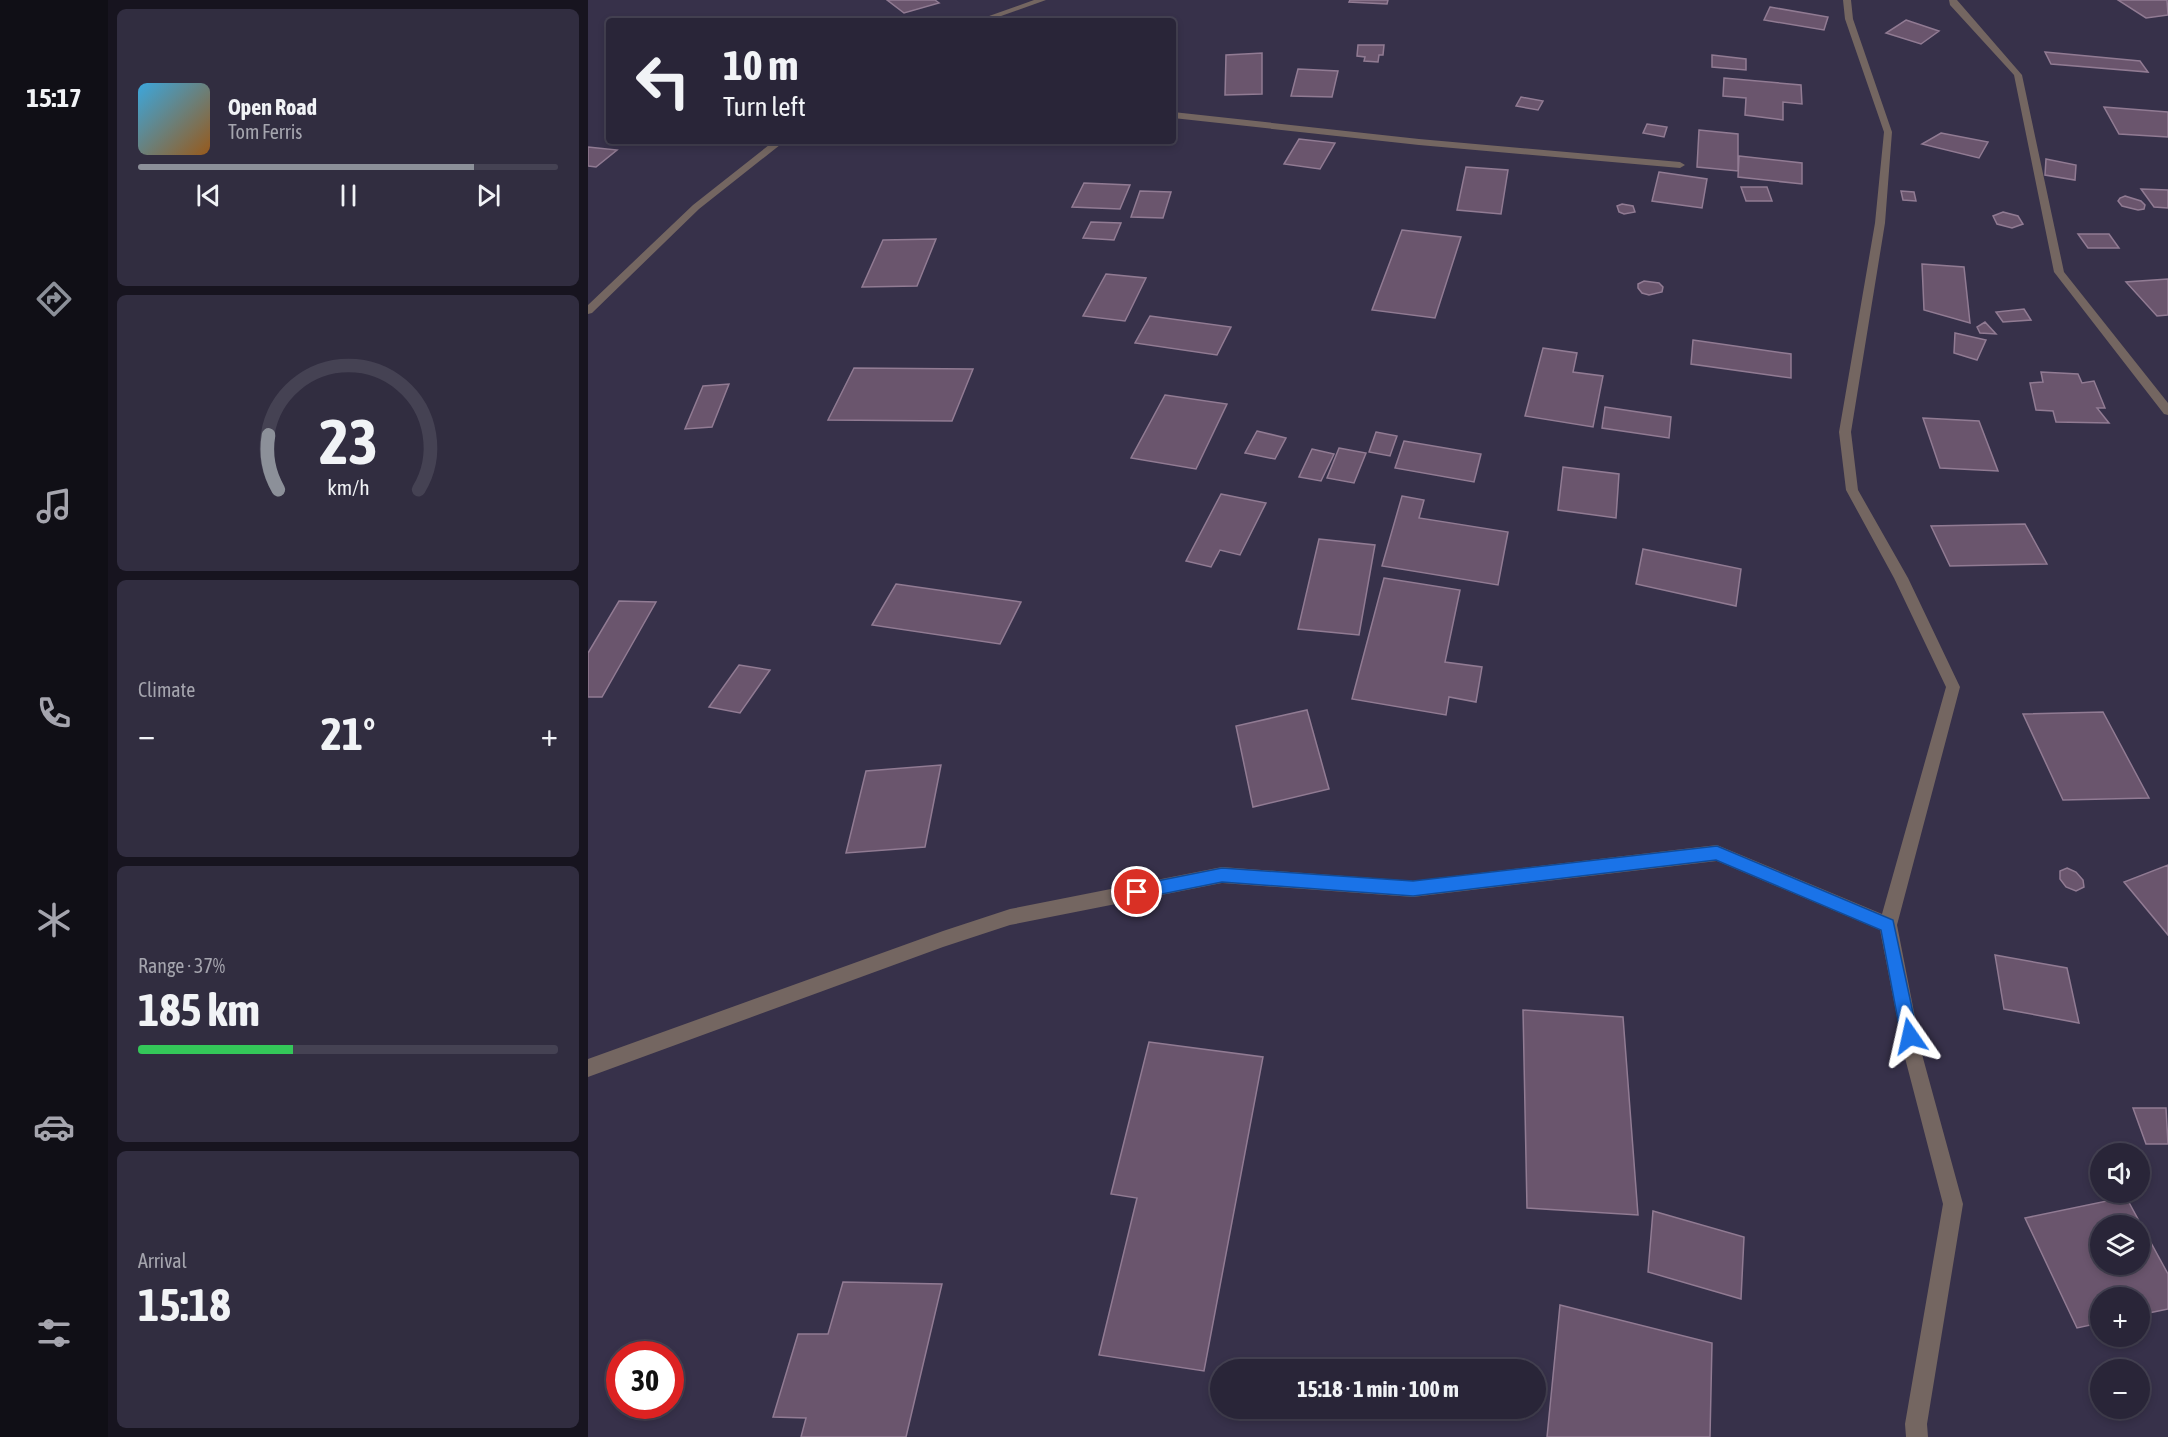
<!DOCTYPE html>
<meta charset="utf-8">
<style>
body{margin:0;font-family:"Asap Condensed",sans-serif;background:#312d40;color:#f1f3f6;height:100vh;display:flex;flex-direction:column;font-size:22px;white-space:nowrap}
*{box-sizing:border-box;margin:0}
p{font-size:20px;color:#a5a5ae}
.icon{flex:none;width:33px;height:33px;fill:none;stroke:currentColor;stroke-width:2;stroke-linecap:round;stroke-linejoin:round}
.map{position:relative;flex:1;overflow:hidden}
.drawer{display:flex;flex-direction:column;gap:9px;padding:9px;background:#17141f;width:480px}
.drawer>*{flex:none}
.hud{position:absolute;left:18px;top:18px;width:570px;height:126px;border-radius:6px;box-shadow:0 3px 9px #0003,0 0 0 2px #454253;background:#292538;color:#f1f3f6;overflow:hidden}
.tools{position:absolute;left:1502px;top:1143px;display:grid;gap:12px}
.tools a{display:grid;place-items:center;width:60px;height:60px;border-radius:50%;background:#292538;box-shadow:0 3px 9px #0003,0 0 0 2px #454253;font-size:30px}
.speed{position:absolute;left:18px;top:1341px;display:flex;gap:12px;font-size:30px;font-weight:700;text-align:center}
.speed>*{display:grid;place-content:center;width:78px;height:78px;border-radius:50%;background:#292538;box-shadow:0 3px 9px #0003,0 0 0 2px #454253;line-height:1}
.speed .limit{border:9px solid #d22;background:#fff;color:#111}
.pin{position:absolute;display:grid;place-items:center;width:51px;height:51px;color:#fff;margin:-26px;border:3px solid #fff;border-radius:50%;box-shadow:0 2px 6px #0007}
.me{position:absolute;width:66px;margin:-33px;rotate:349deg;stroke-linejoin:round;filter:drop-shadow(0 0 4px #0008)}
.turn{display:flex;align-items:center;gap:21px;height:126px;padding:0 18px;font-size:27px}
.turn .icon{width:78px;height:78px;stroke-width:2.5}
.turn b{display:block;font-size:42px;line-height:51px}
.big{font-size:45px;font-weight:700;line-height:1.1}
.drawer .widget{flex:1;display:flex;flex-direction:column;justify-content:center;gap:9px;min-width:0;padding:0 21px;border-radius:9px;background:#312d40}
.drawer .dial{align-items:center;gap:0}
.dial svg{height:156px;overflow:visible;fill:none;stroke:#454253;stroke-width:7;stroke-linecap:round;text-anchor:middle}
.dial text{fill:#f1f3f6;stroke:none}
.song{display:flex;align-items:center;gap:18px}
.cover{width:72px;height:72px;border-radius:9px;background:linear-gradient(135deg,hsl(200 70% 55%),hsl(30 70% 35%))}
.played{height:6px;border-radius:3px;background:linear-gradient(90deg,#8c9099 80%,#454253 80%)}
.keys{display:flex;justify-content:space-around;direction:ltr}
.heat{display:flex;justify-content:space-between;align-items:center;font-size:33px;direction:ltr}
.charge{height:9px;border-radius:4px;background:linear-gradient(90deg,#34c759 37%,#454253 0)}
.trip{position:absolute;left:622px;top:1359px;width:336px;height:60px;border-radius:30px;background:#292538;box-shadow:0 3px 9px #0003,0 0 0 2px #454253;font-weight:700;line-height:60px;text-align:center}
main{display:flex;flex:1;min-height:0}
.tab-bar{display:flex;flex-direction:column;width:108px;justify-content:space-around;align-items:center;background:#100f16;color:#a5a5ae}
.tab-bar .icon{width:42px;height:42px}
.tab-bar .active{color:#8c9099}
.tab-bar b{font-size:27px;color:#f1f3f6}
.map>svg:first-child{display:block}
.building{fill:#6a556d;stroke:#917b93;stroke-width:1.5;fill-rule:evenodd}
.lines{fill:none;stroke-linecap:round;stroke-linejoin:round}
.minor{fill:#746661;fill-rule:evenodd}
.route{fill:#1a73e8;stroke:#114b97;stroke-width:1.5}
</style>
<main>
<nav class="tab-bar">
<b>15:17</b>
<svg class="icon active" aria-label="directions" viewBox="0 0 24 24"><path d="M12 3l9 9-9 9-9-9zM9 14v-3h6M13 9l2 2-2 2"/></svg>
<svg class="icon" aria-label="music" viewBox="0 0 24 24"><path d="M9 18V5l10-2v13"/><circle cx="6" cy="18" r="3"/><circle cx="16" cy="16" r="3"/></svg>
<svg class="icon" aria-label="phone" viewBox="0 0 24 24"><path d="M5 4h4l2 5-3 2q2 4 5 5l2-3 5 2v4C11 20 4 13 5 4z"/></svg>
<svg class="icon" aria-label="climate" viewBox="0 0 24 24"><path d="M12 3v18M4 7l16 10M4 17L20 7"/></svg>
<svg class="icon" aria-label="car" viewBox="0 0 24 24"><path d="M5 17H2v-5l4-1 3-4h7l3 4 3 1v5h-3M9 17h6M6 11h13"/><circle cx="7" cy="17" r="2"/><circle cx="17" cy="17" r="2"/></svg>
<svg class="icon" aria-label="filters" viewBox="0 0 24 24"><path d="M4 7h16M4 17h16"/><circle cx="9" cy="7" r="2"/><circle cx="15" cy="17" r="2"/></svg>
</nav>
<section class="drawer">
<div class="widget">
<div class="song"><i class="cover"></i><div><b>Open Road</b><p>Tom Ferris</p></div></div>
<div class="played"></div>
<div class="keys"><svg class="icon" aria-label="previous" viewBox="0 0 24 24"><path d="M18 5L8 12l10 7zM5 5v14"/></svg><svg class="icon" aria-label="pause" viewBox="0 0 24 24"><path d="M8 5v14M16 5v14"/></svg><svg class="icon" aria-label="next" viewBox="0 0 24 24"><path d="M6 5l10 7-10 7zM19 5v14"/></svg></div>
</div>
<div class="widget dial"><svg viewBox="0 0 100 80">
<path d="M14 69A42 42 0 1 1 86 69"/>
<path d="M14 69A42 42 0 0 1 9 41" stroke="#8c9099"/>
<text x="50" y="56" font-size="32" font-weight="700">23</text>
<text x="50" y="72" font-size="11">km/h</text>
</svg></div>
<div class="widget"><p>Climate</p>
<div class="heat"><a>−</a><b class="big">21°</b><a>+</a></div>
</div>
<div class="widget"><p>Range · 37%</p><b class="big">185 km</b><div class="charge"></div></div>
<div class="widget"><p>Arrival</p><b class="big">15:18</b></div>
</section>
<div class="map">
<svg width="1580" height="1437" viewBox="0 0 1580 1437">
<rect width="100%" height="100%" fill="#37314a"/>
<path class="building" d="M 299,0 L 347,0 L 351,3 L 316,13 Z
M 762,0 L 800,0 L 799,4 L 761,2 Z
M 1530,0 L 1579,0 L 1580,15 L 1558,18 Z
M 1182,7 L 1240,17 L 1236,30 L 1176,20 Z
M 1318,20 L 1351,31 L 1333,44 L 1298,33 Z
M 770,45 L 796,45 L 795,55 L 791,55 L 790,62 L 776,61 L 777,57 L 769,56 Z
M 1457,52 L 1552,61 L 1560,72 L 1463,64 Z
M 674,53 L 674,94 L 637,95 L 638,55 Z
M 1124,55 L 1158,59 L 1158,70 L 1124,67 Z
M 710,69 L 750,71 L 744,97 L 703,96 Z
M 1136,78 L 1213,85 L 1214,104 L 1195,102 L 1195,120 L 1157,115 L 1158,98 L 1135,96 Z
M 933,97 L 955,101 L 950,110 L 928,106 Z
M 1516,107 L 1580,112 L 1580,137 L 1531,134 Z
M 1059,124 L 1079,127 L 1076,137 L 1055,133 Z
M 1111,130 L 1150,134 L 1150,171 L 1109,167 Z
M 1353,133 L 1400,142 L 1391,158 L 1334,144 Z
M 711,139 L 747,143 L 732,169 L 696,164 Z
M 0,147 L 29,150 L 8,167 L 0,166 Z
M 1151,156 L 1214,163 L 1214,184 L 1150,177 Z
M 1458,159 L 1488,165 L 1487,180 L 1457,175 Z
M 878,167 L 920,170 L 913,214 L 869,210 Z
M 1071,172 L 1119,179 L 1114,208 L 1064,201 Z
M 496,183 L 542,185 L 532,209 L 484,207 Z
M 1153,187 L 1179,187 L 1184,201 L 1158,201 Z
M 1553,189 L 1580,190 L 1580,208 L 1566,207 Z
M 552,191 L 583,192 L 575,218 L 543,217 Z
M 1313,191 L 1326,192 L 1328,201 L 1315,200 Z
M 1537,196 L 1553,201 L 1557,205 L 1556,209 L 1550,210 L 1534,206 L 1530,201 L 1532,198 Z
M 1034,204 L 1045,206 L 1047,212 L 1036,214 L 1031,212 L 1029,206 Z
M 1415,212 L 1430,216 L 1435,224 L 1424,228 L 1409,224 L 1405,216 Z
M 503,222 L 533,223 L 526,240 L 495,238 Z
M 814,230 L 873,237 L 847,318 L 784,310 Z
M 1490,234 L 1521,234 L 1531,248 L 1500,248 Z
M 348,239 L 329,286 L 274,287 L 295,240 Z
M 1334,264 L 1376,267 L 1382,323 L 1336,310 Z
M 518,274 L 558,278 L 537,321 L 495,316 Z
M 1580,279 L 1580,315 L 1569,316 L 1538,282 Z
M 1056,281 L 1071,283 L 1075,287 L 1074,292 L 1061,295 L 1054,293 L 1050,288 L 1050,284 Z
M 1436,309 L 1443,320 L 1415,322 L 1408,312 Z
M 562,316 L 643,327 L 629,355 L 547,343 Z
M 1397,322 L 1408,334 L 1392,333 L 1389,327 Z
M 1367,333 L 1398,340 L 1389,360 L 1366,353 Z
M 1105,340 L 1203,354 L 1203,378 L 1103,364 Z
M 955,348 L 989,353 L 985,372 L 1015,376 L 1005,427 L 937,416 Z
M 266,368 L 385,369 L 364,421 L 240,420 Z
M 1453,372 L 1490,374 L 1494,383 L 1506,381 L 1517,408 L 1509,408 L 1521,423 L 1468,422 L 1465,411 L 1448,410 L 1442,383 L 1455,382 Z
M 141,384 L 124,427 L 97,429 L 115,386 Z
M 577,395 L 639,404 L 608,469 L 543,458 Z
M 1017,407 L 1083,417 L 1081,438 L 1014,428 Z
M 1335,418 L 1391,421 L 1410,471 L 1352,468 Z
M 669,431 L 698,438 L 687,459 L 657,453 Z
M 788,432 L 809,436 L 802,456 L 781,452 Z
M 816,441 L 893,454 L 886,482 L 807,468 Z
M 751,448 L 778,453 L 766,483 L 739,478 Z
M 724,449 L 746,454 L 733,481 L 711,477 Z
M 975,467 L 1031,474 L 1028,518 L 970,510 Z
M 633,494 L 678,503 L 652,555 L 632,550 L 623,567 L 598,561 Z
M 814,496 L 836,500 L 831,518 L 920,532 L 910,585 L 794,566 Z
M 1437,524 L 1459,564 L 1362,566 L 1343,526 Z
M 731,539 L 787,545 L 771,635 L 710,629 Z
M 1055,549 L 1153,569 L 1148,606 L 1048,584 Z
M 796,578 L 872,590 L 857,662 L 894,667 L 888,702 L 861,697 L 858,715 L 764,699 Z
M 308,584 L 433,602 L 412,644 L 284,625 Z
M 31,601 L 68,602 L 14,697 L 0,697 L 0,653 Z
M 151,665 L 182,670 L 152,713 L 121,707 Z
M 719,710 L 741,789 L 665,807 L 648,726 Z
M 1515,712 L 1561,798 L 1475,800 L 1435,714 Z
M 353,765 L 337,847 L 258,853 L 278,771 Z
M 1580,865 L 1580,935 L 1536,882 Z
M 1479,868 L 1488,872 L 1495,880 L 1496,887 L 1488,891 L 1478,887 L 1472,879 L 1472,871 Z
M 1407,955 L 1479,968 L 1491,1023 L 1416,1009 Z
M 935,1010 L 1035,1017 L 1050,1215 L 939,1208 Z
M 561,1042 L 675,1057 L 616,1371 L 511,1355 L 549,1198 L 523,1194 Z
M 1545,1108 L 1578,1108 L 1580,1144 L 1558,1144 Z
M 1538,1197 L 1580,1274 L 1580,1309 L 1551,1315 L 1551,1298 L 1512,1298 L 1512,1323 L 1489,1328 L 1437,1218 ZM 1512,1226 L 1551,1226 L 1551,1264 L 1512,1264 Z
M 1065,1211 L 1156,1237 L 1153,1299 L 1060,1272 Z
M 255,1282 L 354,1284 L 318,1437 L 213,1437 L 218,1418 L 185,1417 L 210,1334 L 240,1334 Z
M 972,1305 L 1124,1343 L 1122,1437 L 959,1437 Z"/>
<g class="lines">
<path class="minor" d="M 446,0 L 458,0 L 399,21 L 387,21 Z
M 1255,0 L 1263,0 L 1265,19 L 1304,132 L 1297,223 L 1263,432 L 1270,490 L 1320,578 L 1372,687 L 1309,925 L 1335,1058 L 1375,1204 L 1339,1424 L 1340,1437 L 1318,1437 L 1317,1424 L 1355,1204 L 1317,1058 L 1292,930 L 1129,861 L 825,897 L 634,883 L 422,925 L 355,947 L 0,1077 L 0,1059 L 355,931 L 422,909 L 634,867 L 825,881 L 1129,845 L 1294,914 L 1358,687 L 1306,578 L 1258,490 L 1251,432 L 1287,223 L 1296,132 L 1257,19 Z
M 1361,0 L 1369,0 L 1434,75 L 1476,272 L 1580,403 L 1580,415 L 1576,414 L 1466,272 L 1426,75 L 1362,5 Z
M 585,112 L 831,139 L 1092,162 L 1097,165 L 1092,168 L 831,145 L 585,118 Z
M 186,141 L 197,141 L 111,209 L 4,313 L 0,314 L 0,305 L 105,205 Z"/>
</g>
<path class="route" d="M 1129,846 L 1305,920 L 1330,1036 L 1328,1042 L 1322,1044 L 1316,1042 L 1313,1036 L 1293,930 L 1128,860 L 825,896 L 634,882 L 549,899 L 544,897 L 541,892 L 544,887 L 549,885 L 634,868 L 825,881 Z"/>
</svg>
<div class="tools">
<a><svg class="icon" aria-label="sound" viewBox="0 0 24 24"><path d="M4 9h4l5-4v14l-5-4H4zM17 9q2 3 0 6"/></svg></a>
<a><svg class="icon" aria-label="layers" viewBox="0 0 24 24"><path d="M12 4l9 5-9 5-9-5zM3 14l9 5 9-5"/></svg></a>
<a>+</a>
<a>−</a>
</div>
<div class="speed"><div class="limit">30</div></div>
<div class="pin" style="left:549px;top:892px;background:#d93025"><svg class="icon" aria-label="arrive" viewBox="0 0 24 24"><path d="M6 21V4h12l-3 4 3 4H6"/></svg></div>
<svg class="me" style="left:1322px;top:1036px" viewBox="-20 -20 40 40"><path d="M0-17L14 15 0 8-14 15z" fill="#1a73e8" stroke="#fff" stroke-width="4"/></svg>
<div class="trip">15:18 · 1 min · 100 m</div>
<div class="hud">
<div class="turn"><svg class="icon" aria-label="left" viewBox="0 0 24 24"><path d="M17 20v-9H6M10 6l-5 5 5 5"/></svg><div><b>10 m</b>Turn left</div></div>
</div>
</div>
</main>
